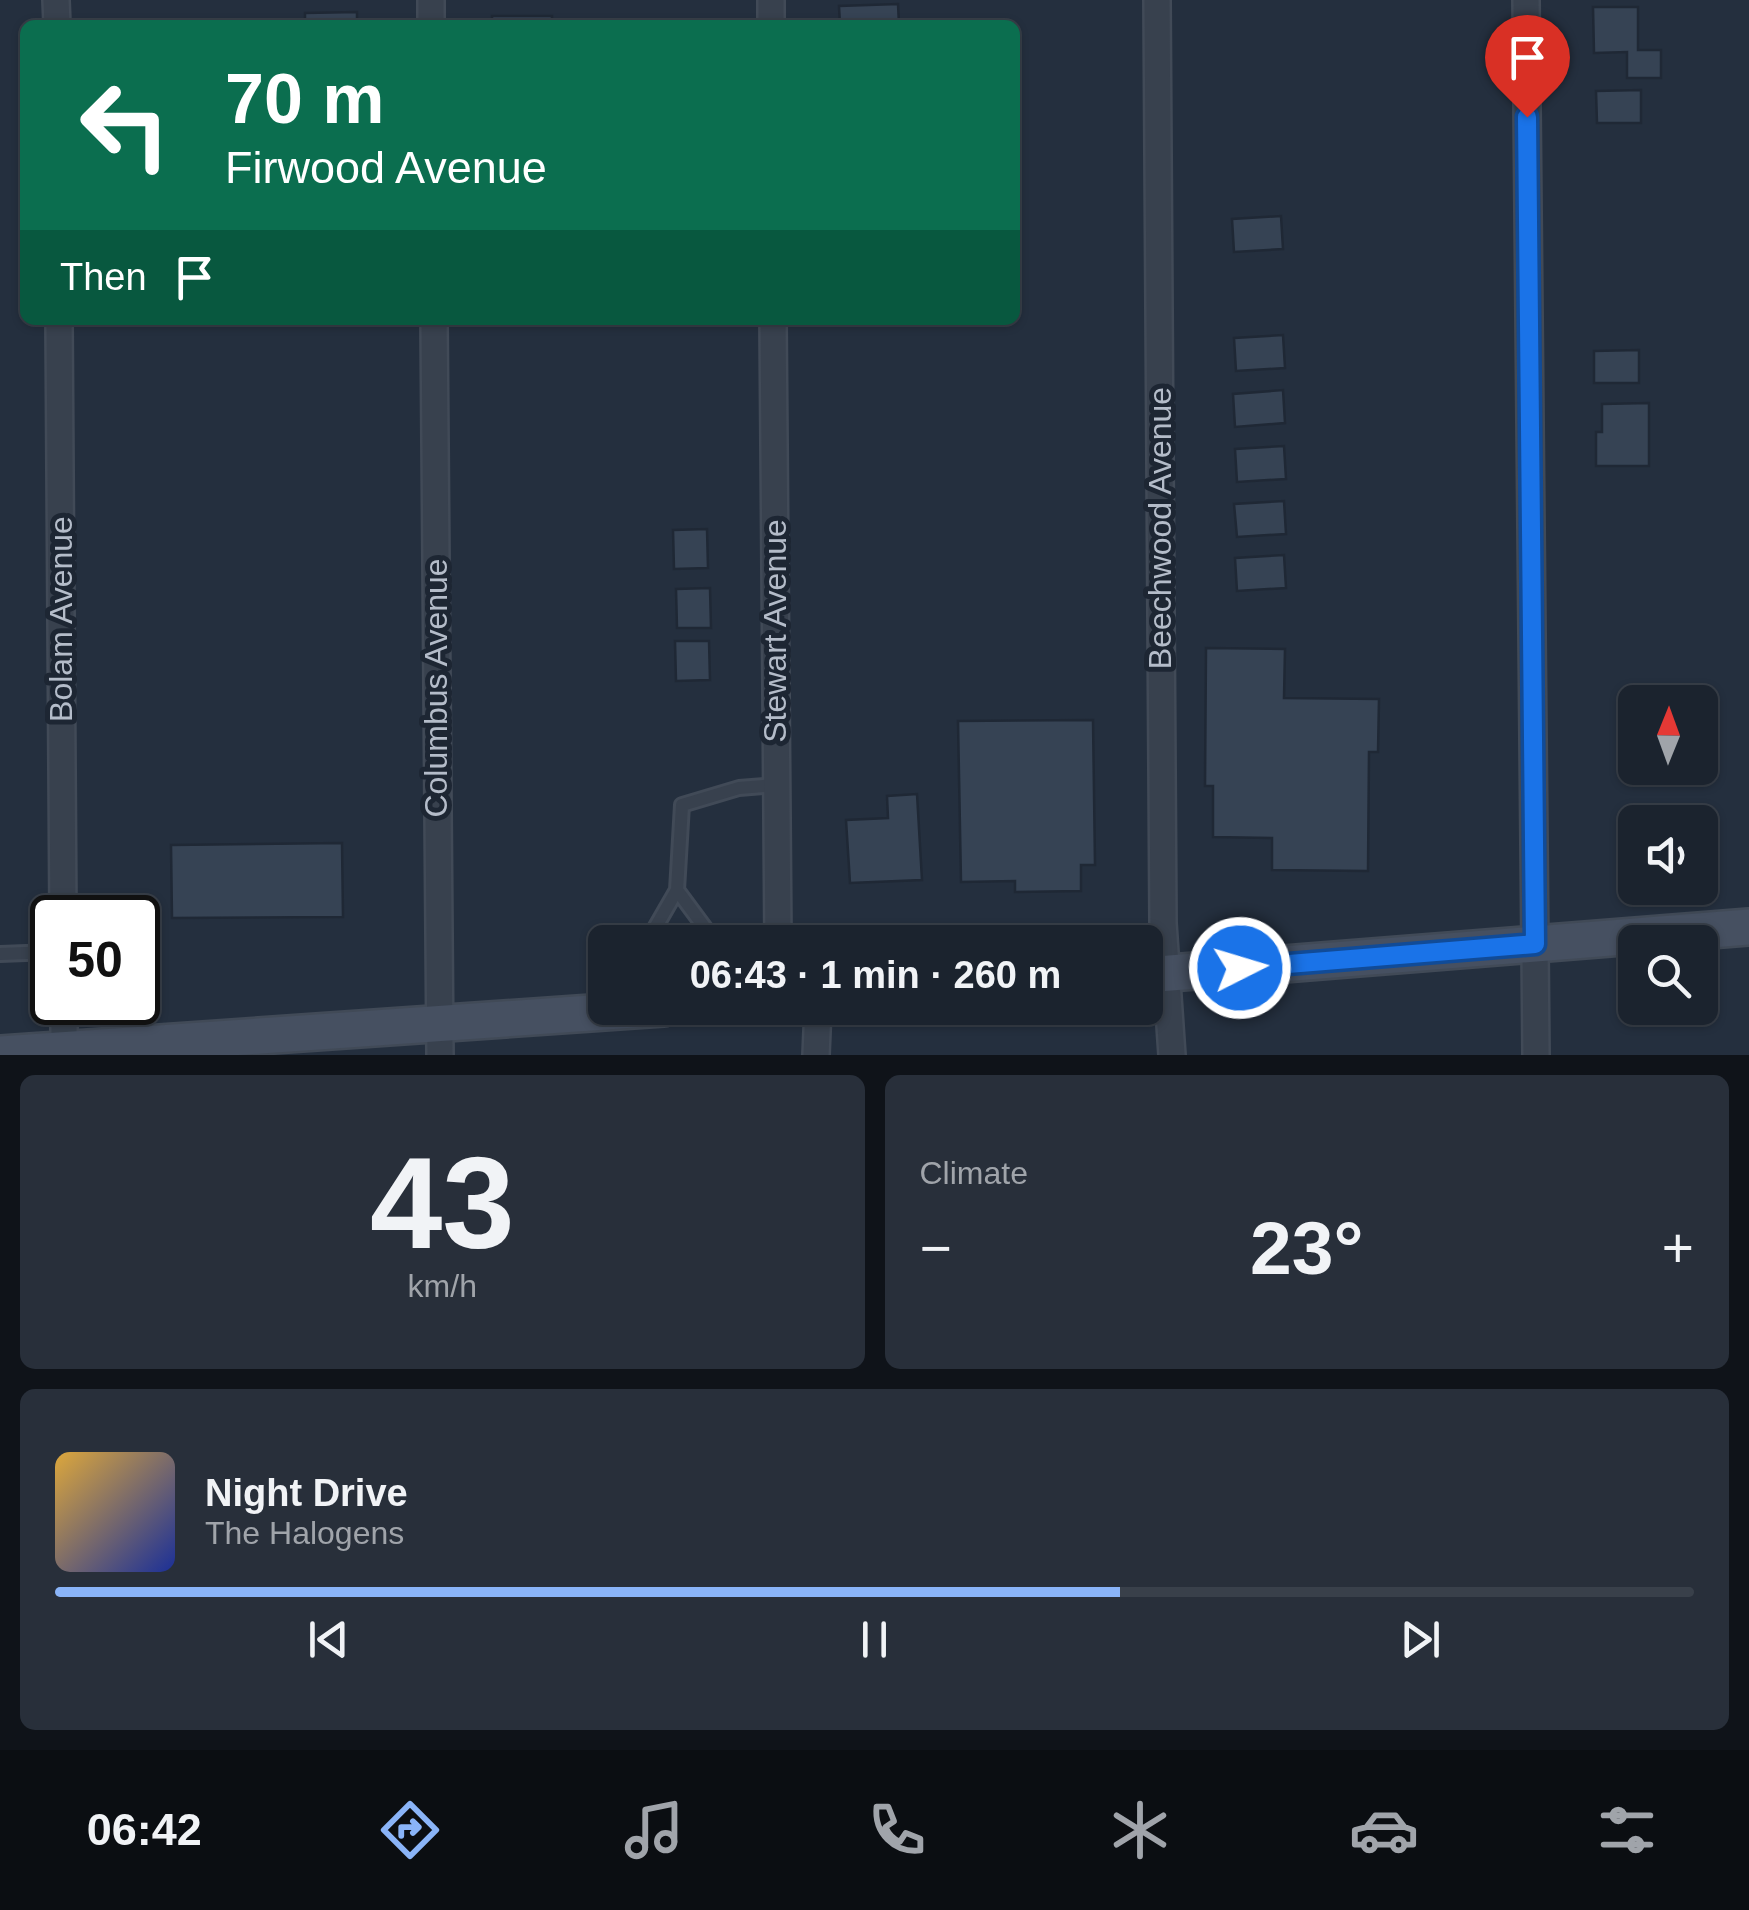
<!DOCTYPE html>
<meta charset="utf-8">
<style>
body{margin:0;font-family:Helvetica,sans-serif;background:#282f3a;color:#f1f3f6;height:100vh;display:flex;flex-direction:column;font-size:38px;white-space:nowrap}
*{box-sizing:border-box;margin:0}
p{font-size:32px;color:#a0a4aa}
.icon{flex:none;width:55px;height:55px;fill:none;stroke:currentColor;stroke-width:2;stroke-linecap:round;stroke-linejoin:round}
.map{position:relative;height:1055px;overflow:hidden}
.side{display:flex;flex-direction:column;gap:20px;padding:20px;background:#0f1319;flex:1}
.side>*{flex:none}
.banner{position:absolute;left:20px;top:20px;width:1000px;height:305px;border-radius:15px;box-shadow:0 2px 8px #0004,0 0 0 2px #39404a;background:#0b6e4f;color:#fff;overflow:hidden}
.needle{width:65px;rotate:1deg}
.tools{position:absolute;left:1618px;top:685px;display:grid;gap:20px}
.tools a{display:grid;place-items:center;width:100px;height:100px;border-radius:15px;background:#1b232e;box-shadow:0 2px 8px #0004,0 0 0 2px #39404a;font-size:50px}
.speed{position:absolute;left:30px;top:895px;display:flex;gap:20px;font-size:50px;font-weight:700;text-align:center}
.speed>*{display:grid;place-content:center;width:130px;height:130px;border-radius:50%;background:#1b232e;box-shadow:0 2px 8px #0004,0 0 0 2px #39404a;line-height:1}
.speed .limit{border:5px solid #111;border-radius:15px;background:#fff;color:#111}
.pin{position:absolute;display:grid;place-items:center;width:85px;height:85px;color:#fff;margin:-102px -42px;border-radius:50% 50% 50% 0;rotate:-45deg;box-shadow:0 0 10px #0007}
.pin .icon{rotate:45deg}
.me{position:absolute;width:110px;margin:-55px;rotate:85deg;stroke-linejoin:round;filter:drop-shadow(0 0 8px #0008)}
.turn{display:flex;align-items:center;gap:35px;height:210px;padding:0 40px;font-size:45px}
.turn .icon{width:130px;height:130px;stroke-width:2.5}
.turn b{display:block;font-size:70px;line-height:85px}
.then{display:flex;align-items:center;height:95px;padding:0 40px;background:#0003;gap:20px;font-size:38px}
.big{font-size:75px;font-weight:700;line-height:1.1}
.side .widget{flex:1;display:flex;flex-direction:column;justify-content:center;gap:15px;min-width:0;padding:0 35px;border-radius:15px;background:#282f3a}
.side .dial{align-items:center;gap:0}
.dial b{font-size:130px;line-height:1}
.song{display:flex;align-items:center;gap:30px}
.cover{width:120px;height:120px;border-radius:15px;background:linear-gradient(135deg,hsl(40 70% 55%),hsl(230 70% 35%))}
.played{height:10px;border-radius:5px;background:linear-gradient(90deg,#8ab4f8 65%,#39404a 65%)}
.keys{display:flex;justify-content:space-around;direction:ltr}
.heat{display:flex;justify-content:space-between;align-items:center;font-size:55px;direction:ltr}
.side .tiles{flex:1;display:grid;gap:20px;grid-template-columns:1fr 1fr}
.widget:last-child{grid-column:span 2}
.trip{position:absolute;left:588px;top:925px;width:575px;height:100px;border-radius:15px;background:#1b232e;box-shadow:0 2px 8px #0004,0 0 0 2px #39404a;font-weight:700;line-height:100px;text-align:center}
.menu{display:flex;height:160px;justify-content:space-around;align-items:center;background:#0b0e12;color:#a0a4aa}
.menu .icon{width:70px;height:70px}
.menu .selected{color:#8ab4f8}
.menu b{font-size:45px;color:#f1f3f6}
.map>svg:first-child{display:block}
.building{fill:#364354;stroke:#1f2835;stroke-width:2.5}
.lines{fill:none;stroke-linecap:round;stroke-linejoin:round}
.lane-casing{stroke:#414a57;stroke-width:18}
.street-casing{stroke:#414a57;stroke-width:30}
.secondary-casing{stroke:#414a57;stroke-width:40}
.lane{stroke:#38414e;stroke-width:12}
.street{stroke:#38414e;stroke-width:25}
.secondary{stroke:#465061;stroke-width:35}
.route-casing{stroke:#114b97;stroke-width:25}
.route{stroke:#1a73e8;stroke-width:18}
.labels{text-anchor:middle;stroke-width:10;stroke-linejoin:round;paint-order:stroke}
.street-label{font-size:32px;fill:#b4bcc9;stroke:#1d2633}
</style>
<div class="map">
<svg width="1749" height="1055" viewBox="0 0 1749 1055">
<rect width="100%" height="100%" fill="#242f3e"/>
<path class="building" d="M 898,4 L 899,25 L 840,25 L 839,6 Z
M 1593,7 L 1638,7 L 1638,50 L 1661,50 L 1661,78 L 1627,78 L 1627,52 L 1594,53 Z
M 357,12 L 357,25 L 305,25 L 305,13 Z
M 492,16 L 552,16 L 552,25 L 492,25 Z
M 1641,90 L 1641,123 L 1597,123 L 1596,91 Z
M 1281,216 L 1283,249 L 1234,252 L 1232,219 Z
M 1283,335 L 1285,368 L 1236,371 L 1234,338 Z
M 1639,350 L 1639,383 L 1594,383 L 1594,351 Z
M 1283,390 L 1285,423 L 1235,427 L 1233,394 Z
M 1649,403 L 1649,466 L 1596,466 L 1596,432 L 1602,432 L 1602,404 Z
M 1284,446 L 1286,479 L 1237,482 L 1235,449 Z
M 1284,501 L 1286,534 L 1237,537 L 1234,504 Z
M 707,529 L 708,568 L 674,569 L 673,530 Z
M 1284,555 L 1286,588 L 1237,591 L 1235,558 Z
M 710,588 L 711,628 L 677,628 L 676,589 Z
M 675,641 L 709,641 L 710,680 L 676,681 Z
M 1206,648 L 1285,649 L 1284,698 L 1379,699 L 1378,752 L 1369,752 L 1368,871 L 1272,870 L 1272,838 L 1213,837 L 1213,786 L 1205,786 Z
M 1093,720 L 1095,865 L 1081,865 L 1081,891 L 1015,892 L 1015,881 L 961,882 L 958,721 Z
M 917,794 L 922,880 L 850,883 L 846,820 L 888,818 L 887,796 Z
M 342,843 L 343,917 L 172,918 L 171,845 Z"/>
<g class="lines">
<g class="lane-casing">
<path id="lane" d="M 677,890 L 682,805 L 739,788 L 776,785
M 647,942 L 677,890 L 711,936 L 711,942
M 0,954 L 52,952"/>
</g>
<g class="street-casing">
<path id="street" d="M 56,0 L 57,25
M 431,0 L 431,25
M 771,0 L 771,25
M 1157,0 L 1163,923 L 1172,1055
M 1526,0 L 1536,1055
M 59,320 L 63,918
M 434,320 L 440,1055
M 773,320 L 778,942
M 64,1049 L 64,1002
M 816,1055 L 818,1008"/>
</g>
<g class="secondary-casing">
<path id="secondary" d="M 1145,975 L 1749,927
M 0,1054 L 663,1008"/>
</g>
<use href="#lane" class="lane"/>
<use href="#street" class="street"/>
<use href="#secondary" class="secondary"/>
</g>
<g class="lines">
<g class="route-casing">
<path id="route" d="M 1240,968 L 1535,944 L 1527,117"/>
</g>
<use href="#route" class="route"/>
</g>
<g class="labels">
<g class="street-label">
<text transform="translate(1160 528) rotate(-90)" y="11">Beechwood Avenue</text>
<text transform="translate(61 619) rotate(-90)" y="11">Bolam Avenue</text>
<text transform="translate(775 631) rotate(-90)" y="11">Stewart Avenue</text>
<text transform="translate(436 688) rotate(-90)" y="11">Columbus Avenue</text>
</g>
</g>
</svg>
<div class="tools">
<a><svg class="needle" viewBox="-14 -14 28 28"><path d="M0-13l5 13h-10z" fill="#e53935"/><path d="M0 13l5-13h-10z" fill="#a0a4aa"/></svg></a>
<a><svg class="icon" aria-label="sound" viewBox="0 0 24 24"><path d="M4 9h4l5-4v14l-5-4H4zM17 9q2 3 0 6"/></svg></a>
<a><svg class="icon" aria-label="search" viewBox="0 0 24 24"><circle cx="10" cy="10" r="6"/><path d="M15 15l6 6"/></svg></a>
</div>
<div class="speed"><div class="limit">50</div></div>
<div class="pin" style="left:1527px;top:117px;background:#d93025"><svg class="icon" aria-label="arrive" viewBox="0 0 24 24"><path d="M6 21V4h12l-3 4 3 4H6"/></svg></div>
<svg class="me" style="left:1240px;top:968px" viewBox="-20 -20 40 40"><circle r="17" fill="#1a73e8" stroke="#fff" stroke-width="3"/><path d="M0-11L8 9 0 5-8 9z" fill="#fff"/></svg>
<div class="trip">06:43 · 1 min · 260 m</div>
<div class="banner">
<div class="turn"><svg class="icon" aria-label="left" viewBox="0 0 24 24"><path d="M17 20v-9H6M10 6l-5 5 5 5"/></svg><div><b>70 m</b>Firwood Avenue</div></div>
<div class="then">Then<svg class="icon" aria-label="arrive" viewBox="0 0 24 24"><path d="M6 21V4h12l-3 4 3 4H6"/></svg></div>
</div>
</div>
<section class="side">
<div class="tiles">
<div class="widget dial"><b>43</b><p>km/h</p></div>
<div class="widget"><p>Climate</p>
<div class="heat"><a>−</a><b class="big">23°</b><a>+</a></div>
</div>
<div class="widget">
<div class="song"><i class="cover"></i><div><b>Night Drive</b><p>The Halogens</p></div></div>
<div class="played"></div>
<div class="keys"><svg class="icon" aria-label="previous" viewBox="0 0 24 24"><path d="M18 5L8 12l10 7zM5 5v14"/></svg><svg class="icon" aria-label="pause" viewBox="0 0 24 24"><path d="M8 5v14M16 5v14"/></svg><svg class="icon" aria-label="next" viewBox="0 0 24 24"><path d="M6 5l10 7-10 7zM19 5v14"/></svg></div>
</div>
</div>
</section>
<nav class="menu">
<b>06:42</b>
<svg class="icon selected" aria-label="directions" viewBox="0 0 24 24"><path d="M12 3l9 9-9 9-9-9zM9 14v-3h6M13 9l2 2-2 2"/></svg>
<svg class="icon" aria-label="music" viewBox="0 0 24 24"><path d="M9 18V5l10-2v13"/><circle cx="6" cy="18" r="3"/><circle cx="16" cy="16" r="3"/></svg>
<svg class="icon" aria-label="phone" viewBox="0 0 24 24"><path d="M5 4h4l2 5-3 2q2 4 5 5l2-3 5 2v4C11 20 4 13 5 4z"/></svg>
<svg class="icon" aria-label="climate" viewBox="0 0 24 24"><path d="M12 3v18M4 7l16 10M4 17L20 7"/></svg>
<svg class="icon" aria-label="car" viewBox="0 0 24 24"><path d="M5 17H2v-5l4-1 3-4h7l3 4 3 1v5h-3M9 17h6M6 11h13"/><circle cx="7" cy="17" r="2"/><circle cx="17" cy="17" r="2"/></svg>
<svg class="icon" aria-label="filters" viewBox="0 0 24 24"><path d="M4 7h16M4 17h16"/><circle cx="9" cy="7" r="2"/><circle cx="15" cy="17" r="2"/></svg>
</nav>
